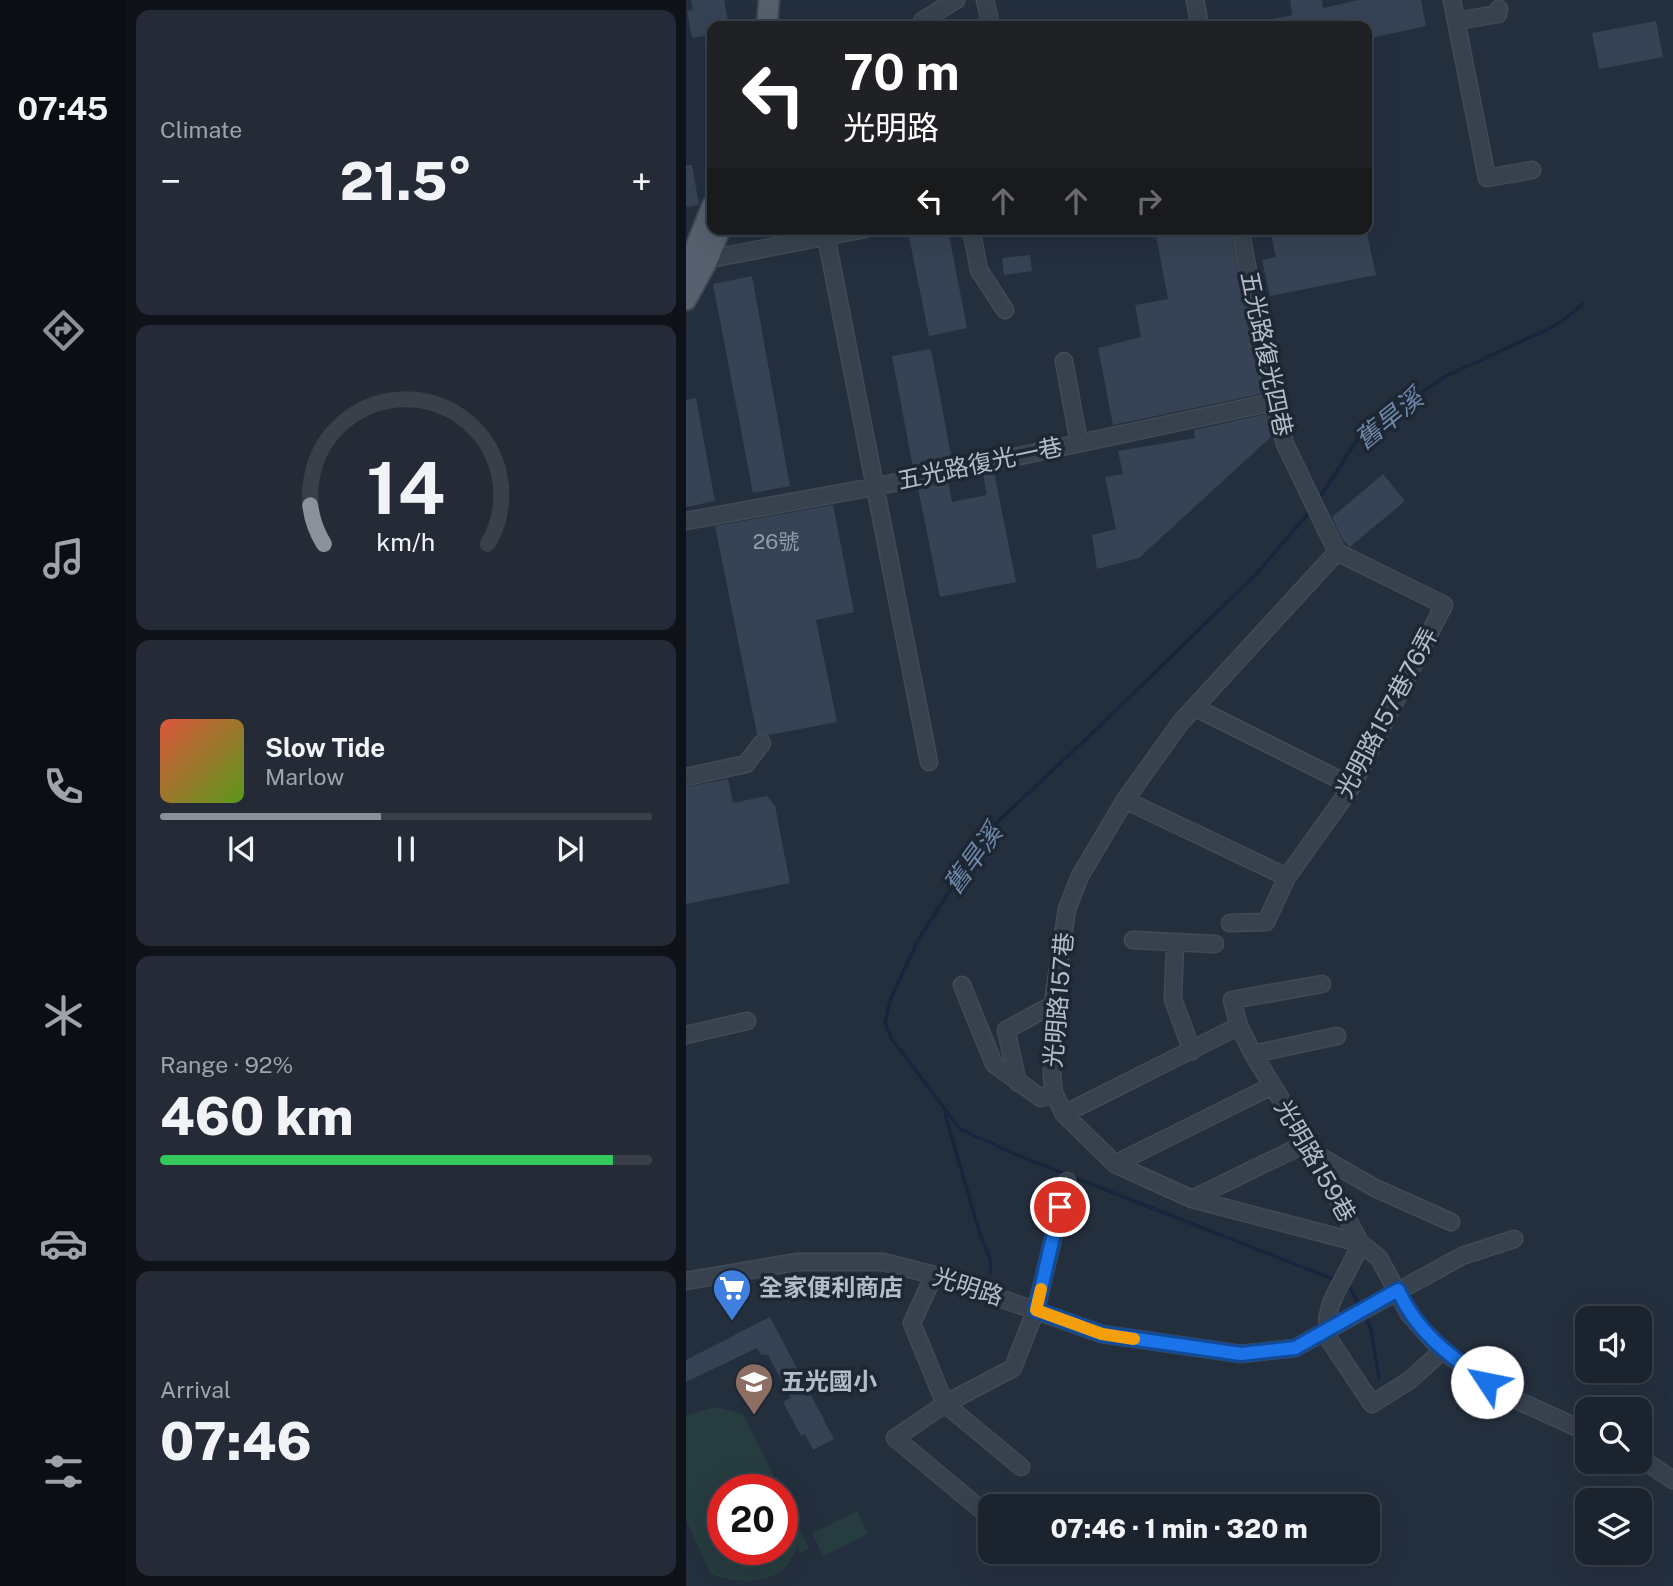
<!DOCTYPE html>
<meta charset="utf-8">
<style>
body{margin:0;font-family:"Public Sans","Noto Sans TC",sans-serif;background:#242b36;color:#f1f3f6;height:100vh;display:flex;flex-direction:column;font-size:26px;white-space:nowrap}
*{box-sizing:border-box;margin:0}
p{font-size:23px;color:#a0a4aa}
.icon{flex:none;width:38px;height:38px;fill:none;stroke:currentColor;stroke-width:2;stroke-linecap:round;stroke-linejoin:round}
.map{position:relative;flex:1;overflow:hidden}
.panel{display:flex;flex-direction:column;gap:10px;padding:10px;background:#0f1319;width:560px}
.panel>*{flex:none}
.banner{position:absolute;left:21px;top:21px;width:665px;height:214px;border-radius:14px;box-shadow:0 7px 28px #0002,0 0 0 2px #39404a;background:#202124;color:#fff;overflow:hidden}
.tools{position:absolute;left:889px;top:1306px;display:grid;gap:14px}
.tools a{display:grid;place-items:center;width:77px;height:77px;border-radius:14px;background:#1b232e;box-shadow:0 7px 28px #0002,0 0 0 2px #39404a;font-size:35px}
.speed{position:absolute;left:21px;top:1474px;display:flex;gap:14px;font-size:35px;font-weight:700;text-align:center}
.speed>*{display:grid;place-content:center;width:91px;height:91px;border-radius:50%;background:#1b232e;box-shadow:0 7px 28px #0002,0 0 0 2px #39404a;line-height:1}
.speed .limit{border:10px solid #d22;background:#fff;color:#111}
.pin{position:absolute;display:grid;place-items:center;width:60px;height:60px;color:#fff;margin:-30px;border:4px solid #fff;border-radius:50%;box-shadow:0 2px 7px #0007}
.me{position:absolute;width:77px;margin:-38px;rotate:304deg;stroke-linejoin:round;filter:drop-shadow(0 0 5px #0008)}
.turn{display:flex;align-items:center;gap:24px;height:147px;padding:0 21px;font-size:32px}
.turn .icon{width:91px;height:91px;stroke-width:2.5}
.turn b{display:block;font-size:49px;line-height:60px}
.lanes{display:flex;align-items:center;height:66px;padding:0 21px;background:#0003;justify-content:center;gap:35px;direction:ltr}
.lanes .off{opacity:.35}
.big{font-size:52px;font-weight:800;line-height:1.1}
.panel .card{flex:1;display:flex;flex-direction:column;justify-content:center;gap:10px;min-width:0;padding:0 24px;border-radius:14px;background:#242b36}
.panel .dial{align-items:center;gap:0}
.dial svg{height:182px;overflow:visible;fill:none;stroke:#39404a;stroke-width:7;stroke-linecap:round;text-anchor:middle}
.dial text{fill:#f1f3f6;stroke:none}
.song{display:flex;align-items:center;gap:21px}
.cover{width:84px;height:84px;border-radius:10px;background:linear-gradient(135deg,hsl(10 70% 55%),hsl(90 70% 35%))}
.played{height:7px;border-radius:4px;background:linear-gradient(90deg,#8c9099 45%,#39404a 45%)}
.keys{display:flex;justify-content:space-around;direction:ltr}
.heat{display:flex;justify-content:space-between;align-items:center;font-size:38px;direction:ltr}
.charge{height:10px;border-radius:5px;background:linear-gradient(90deg,#34c759 92%,#39404a 0)}
.trip{position:absolute;left:292px;top:1494px;width:402px;height:70px;border-radius:14px;background:#1b232e;box-shadow:0 7px 28px #0002,0 0 0 2px #39404a;font-weight:800;line-height:70px;text-align:center}
main{display:flex;flex:1;min-height:0}
.dock{display:flex;flex-direction:column;width:126px;justify-content:space-around;align-items:center;background:#0b0e12;color:#a0a4aa}
.dock .icon{width:49px;height:49px}
.dock .selected{color:#8c9099}
.dock b{font-size:32px;color:#f1f3f6}
.map>svg:first-child{display:block}
.green{fill:#263c3f}
.lines{fill:none;stroke-linecap:round;stroke-linejoin:round}
.stream{stroke:#17263c;stroke-width:3.5}
.building{fill:#364354}
.minor-casing{stroke:#414a57;stroke-width:19}
.major-casing{stroke:#414a57;stroke-width:23}
.minor{stroke:#38414e;stroke-width:16}
.major{stroke:#56606e;stroke-width:19}
.route-casing{stroke:#114b97;stroke-width:18}
.route{stroke:#1a73e8;stroke-width:12}
.slow{stroke:#f59e0b;stroke-width:12}
.labels{text-anchor:middle;stroke-width:7;stroke-linejoin:round;paint-order:stroke}
.number-label{font-size:21px;fill:#929caa}
.street-label{font-size:24px;fill:#b4bcc9;stroke:#1d2633}
.poi-label{font-size:24px;font-weight:bold;fill:#b4bcc9;stroke:#1d2633;text-anchor:start}
.water-label{font-size:26px;font-style:italic;fill:#6d86a8;stroke:#1d2633}
</style>
<main>
<nav class="dock">
<b>07:45</b>
<svg class="icon selected" aria-label="directions" viewBox="0 0 24 24"><path d="M12 3l9 9-9 9-9-9zM9 14v-3h6M13 9l2 2-2 2"/></svg>
<svg class="icon" aria-label="music" viewBox="0 0 24 24"><path d="M9 18V5l10-2v13"/><circle cx="6" cy="18" r="3"/><circle cx="16" cy="16" r="3"/></svg>
<svg class="icon" aria-label="phone" viewBox="0 0 24 24"><path d="M5 4h4l2 5-3 2q2 4 5 5l2-3 5 2v4C11 20 4 13 5 4z"/></svg>
<svg class="icon" aria-label="climate" viewBox="0 0 24 24"><path d="M12 3v18M4 7l16 10M4 17L20 7"/></svg>
<svg class="icon" aria-label="car" viewBox="0 0 24 24"><path d="M5 17H2v-5l4-1 3-4h7l3 4 3 1v5h-3M9 17h6M6 11h13"/><circle cx="7" cy="17" r="2"/><circle cx="17" cy="17" r="2"/></svg>
<svg class="icon" aria-label="filters" viewBox="0 0 24 24"><path d="M4 7h16M4 17h16"/><circle cx="9" cy="7" r="2"/><circle cx="15" cy="17" r="2"/></svg>
</nav>
<section class="panel">
<div class="card"><p>Climate</p>
<div class="heat"><a>−</a><b class="big">21.5°</b><a>+</a></div>
</div>
<div class="card dial"><svg viewBox="0 0 100 80">
<path d="M14 69A42 42 0 1 1 86 69"/>
<path d="M14 69A42 42 0 0 1 8 52" stroke="#8c9099"/>
<text x="50" y="56" font-size="32" font-weight="700">14</text>
<text x="50" y="72" font-size="11">km/h</text>
</svg></div>
<div class="card">
<div class="song"><i class="cover"></i><div><b>Slow Tide</b><p>Marlow</p></div></div>
<div class="played"></div>
<div class="keys"><svg class="icon" aria-label="previous" viewBox="0 0 24 24"><path d="M18 5L8 12l10 7zM5 5v14"/></svg><svg class="icon" aria-label="pause" viewBox="0 0 24 24"><path d="M8 5v14M16 5v14"/></svg><svg class="icon" aria-label="next" viewBox="0 0 24 24"><path d="M6 5l10 7-10 7zM19 5v14"/></svg></div>
</div>
<div class="card"><p>Range · 92%</p><b class="big">460 km</b><div class="charge"></div></div>
<div class="card"><p>Arrival</p><b class="big">07:46</b></div>
</section>
<div class="map">
<svg width="987" height="1586" viewBox="0 0 987 1586">
<rect width="100%" height="100%" fill="#242f3e"/>
<path class="green" d="M 29,1407 L 57,1414 L 94,1489 L 37,1489 L 37,1549 L 96,1549 L 96,1494 L 123,1548 L 114,1554 L 111,1546 C 99,1586 58,1586 25,1574 L 0,1520 L 0,1415 Z
M 171,1511 L 182,1534 L 137,1556 L 126,1533 Z"/>
<g class="lines">
<path class="stream" d="M 632,500 L 673,437 L 694,420 L 760,376 L 858,331 L 875,322 L 897,304
M 626,509 L 572,572 L 417,723 L 305,828 L 233,938 L 205,998 L 199,1022 L 205,1038 L 274,1129 L 331,1155 L 652,1281
M 259,1114 L 293,1231 L 305,1262 L 304,1273
M 659,1284 L 663,1286 L 674,1306
M 679,1316 L 685,1329 L 693,1378"/>
</g>
<path class="building" d="M 5,0 L 38,0 L 43,26 L 26,26 L 26,35 L 6,38 L 1,11 L 7,10 Z
M 604,0 L 636,0 L 637,8 L 673,0 L 735,0 L 740,26 L 681,39 L 681,26 L 577,26 L 577,21 L 606,15 Z
M 970,21 L 977,57 L 913,69 L 906,33 Z
M 0,165 L 6,165 L 13,205 L 0,207 Z
M 508,229 L 544,229 L 575,394 L 427,425 L 412,348 L 455,337 L 449,305 L 482,299 L 470,236 Z
M 606,229 L 680,229 L 690,275 L 584,296 L 576,260 L 590,257 L 585,234 Z
M 262,230 L 281,328 L 243,336 L 223,237 Z
M 344,255 L 346,271 L 318,275 L 316,258 Z
M 66,276 L 104,486 L 67,493 L 27,284 Z
M 245,349 L 266,460 L 227,468 L 206,356 Z
M 10,398 L 29,501 L 0,507 L 0,400 Z
M 580,414 L 586,436 L 453,558 L 411,569 L 406,535 L 430,529 L 419,477 L 437,474 L 432,451 L 509,438 L 508,430 Z
M 308,472 L 330,582 L 254,597 L 232,488 L 262,482 L 266,502 L 301,495 L 297,475 Z
M 697,474 L 719,501 L 664,547 L 656,539 L 646,517 Z
M 147,505 L 168,612 L 130,620 L 151,722 L 83,735 L 71,734 L 29,526 Z
M 42,779 L 47,803 L 81,796 L 89,806 L 104,883 L 0,904 L 0,787 Z
M 84,1317 L 148,1439 L 127,1450 L 119,1434 L 115,1436 L 97,1402 L 105,1398 L 82,1355 L 74,1354 L 71,1348 L 0,1382 L 0,1360 Z"/>
<g class="lines">
<g class="minor-casing">
<path id="minor" d="M 299,0 L 305,26
M 509,0 L 514,26
M 766,0 L 801,178 L 846,170
M 770,21 L 812,14 L 813,9
M 234,26 L 236,21 L 270,0
M 285,229 L 293,270 L 319,310
M 554,229 L 587,402 L 599,444 L 651,552
M 140,236 L 243,762
M 13,261 L 179,229
M 378,361 L 393,443
M 0,521 L 188,487 L 587,402
M 651,552 L 495,722 L 439,800 L 394,876 L 381,909 L 368,995 L 366,1075 L 368,1093 L 378,1114 L 429,1164 L 506,1199 L 674,1243
M 510,708 L 666,786
M 0,777 L 60,764 L 76,743
M 439,800 L 601,877
M 544,923 L 580,922 L 601,877 L 666,786 L 758,605 L 651,552
M 447,940 L 529,944
M 489,943 L 487,999 L 506,1051
M 636,984 L 546,1000 L 553,1026 L 567,1054 L 628,1153 L 674,1243 L 693,1258 L 723,1314 L 756,1351 L 824,1397 L 901,1432
M 276,985 L 308,1064 L 355,1098 L 368,1093
M 0,1035 L 61,1021
M 567,1054 L 651,1036
M 332,1083 L 320,1030 L 368,1004
M 378,1114 L 553,1026
M 628,1153 L 689,1188 L 765,1222
M 429,1164 L 586,1086
M 506,1199 L 621,1143
M 674,1243 C 665,1275 631,1306 644,1341 L 686,1404 L 724,1380 L 756,1351
M 248,1275 L 226,1323 L 259,1404 L 335,1467
M 0,1281 L 110,1262 L 197,1262 L 248,1275 L 416,1334 L 555,1354 L 609,1348 L 776,1256 L 828,1239
M 954,1458 L 987,1480
M 304,1517 L 209,1438 L 259,1404 L 327,1368 L 350,1309 L 381,1181"/>
</g>
<g class="major-casing">
<path id="major" d="M 81,26 L 83,0
M 0,271 L 26,206
M 0,300 L 23,258 L 34,229"/>
</g>
<use href="#minor" class="minor"/>
<use href="#major" class="major"/>
</g>
<g class="lines">
<g class="route-casing">
<path id="route" d="M 374,1207 L 350,1310 L 416,1334 L 555,1354 L 609,1348 L 712,1290 C 731,1333 764,1356 801,1382"/>
</g>
<use href="#route" class="route"/>
<path class="slow" d="M 355,1289 L 350,1310 L 416,1334 L 448,1339"/>
</g>
<defs>
<g id="supermarket-pin" transform="scale(2.0125)"><path d="M0 17L-7.5 6A9.5 9.5 0 1 1 7.5 6Z" fill="#3f7fe0" stroke="#1d2633"/><path d="M-6-5.5h2.5l.6 2H6L4.5 2H-2.5L-4.4-4H-6ZM-1.5 3.2a1.3 1.3 0 1 0 .1 0ZM3 3.2a1.3 1.3 0 1 0 .1 0Z" fill="#fff"/></g>
<g id="school-pin" transform="scale(2.0125)"><path d="M0 17L-7.5 6A9.5 9.5 0 1 1 7.5 6Z" fill="#8d6e63" stroke="#1d2633"/><path d="M0-5L7-2L0 1L-7-2ZM-4 1L0 2.5L4 1V4Q0 6-4 4Z" fill="#fff"/></g>
</defs>
<g fill-rule="evenodd">
<use href="#supermarket-pin" x="46" y="1288"/>
<use href="#school-pin" x="68" y="1382"/>
</g>
<g class="labels">
<g class="number-label">
<text x="90" y="549">26號</text>
</g>
<g class="street-label">
<text transform="translate(580 354) rotate(78)" y="8">五光路復光四巷</text>
<text transform="translate(294 464) rotate(-12)" y="8">五光路復光一巷</text>
<text transform="translate(701 713) rotate(-62)" y="8">光明路157巷76弄</text>
<text transform="translate(373 1000) rotate(-85)" y="8">光明路157巷</text>
<text transform="translate(629 1161) rotate(60)" y="8">光明路159巷</text>
<text transform="translate(282 1287) rotate(18)" y="8">光明路</text>
</g>
<g class="poi-label">
<text x="73" y="1296">全家便利商店</text>
<text x="95" y="1390">五光國小</text>
</g>
<g class="water-label">
<text transform="translate(703 419) rotate(-39)" y="9">舊旱溪</text>
<text transform="translate(287 859) rotate(-54)" y="9">舊旱溪</text>
</g>
</g>
</svg>
<div class="tools">
<a><svg class="icon" aria-label="sound" viewBox="0 0 24 24"><path d="M4 9h4l5-4v14l-5-4H4zM17 9q2 3 0 6"/></svg></a>
<a><svg class="icon" aria-label="search" viewBox="0 0 24 24"><circle cx="10" cy="10" r="6"/><path d="M15 15l6 6"/></svg></a>
<a><svg class="icon" aria-label="layers" viewBox="0 0 24 24"><path d="M12 4l9 5-9 5-9-5zM3 14l9 5 9-5"/></svg></a>
</div>
<div class="speed"><div class="limit">20</div></div>
<div class="pin" style="left:374px;top:1207px;background:#d93025"><svg class="icon" aria-label="arrive" viewBox="0 0 24 24"><path d="M6 21V4h12l-3 4 3 4H6"/></svg></div>
<svg class="me" style="left:801px;top:1382px" viewBox="-20 -20 40 40"><circle r="19" fill="#fff"/><path d="M0-13L10 11 0 6-10 11z" fill="#1a73e8"/></svg>
<div class="trip">07:46 · 1 min · 320 m</div>
<div class="banner">
<div class="turn"><svg class="icon" aria-label="left" viewBox="0 0 24 24"><path d="M17 20v-9H6M10 6l-5 5 5 5"/></svg><div><b>70 m</b>光明路</div></div>
<div class="lanes"><svg class="icon" aria-label="left" viewBox="0 0 24 24"><path d="M17 20v-9H6M10 6l-5 5 5 5"/></svg><svg class="icon off" aria-label="ahead" viewBox="0 0 24 24"><path d="M12 20V5M6 11l6-6 6 6"/></svg><svg class="icon off" aria-label="ahead" viewBox="0 0 24 24"><path d="M12 20V5M6 11l6-6 6 6"/></svg><svg class="icon off" aria-label="right" viewBox="0 0 24 24"><path d="M7 20v-9h11M14 6l5 5-5 5"/></svg></div>
</div>
</div>
</main>
